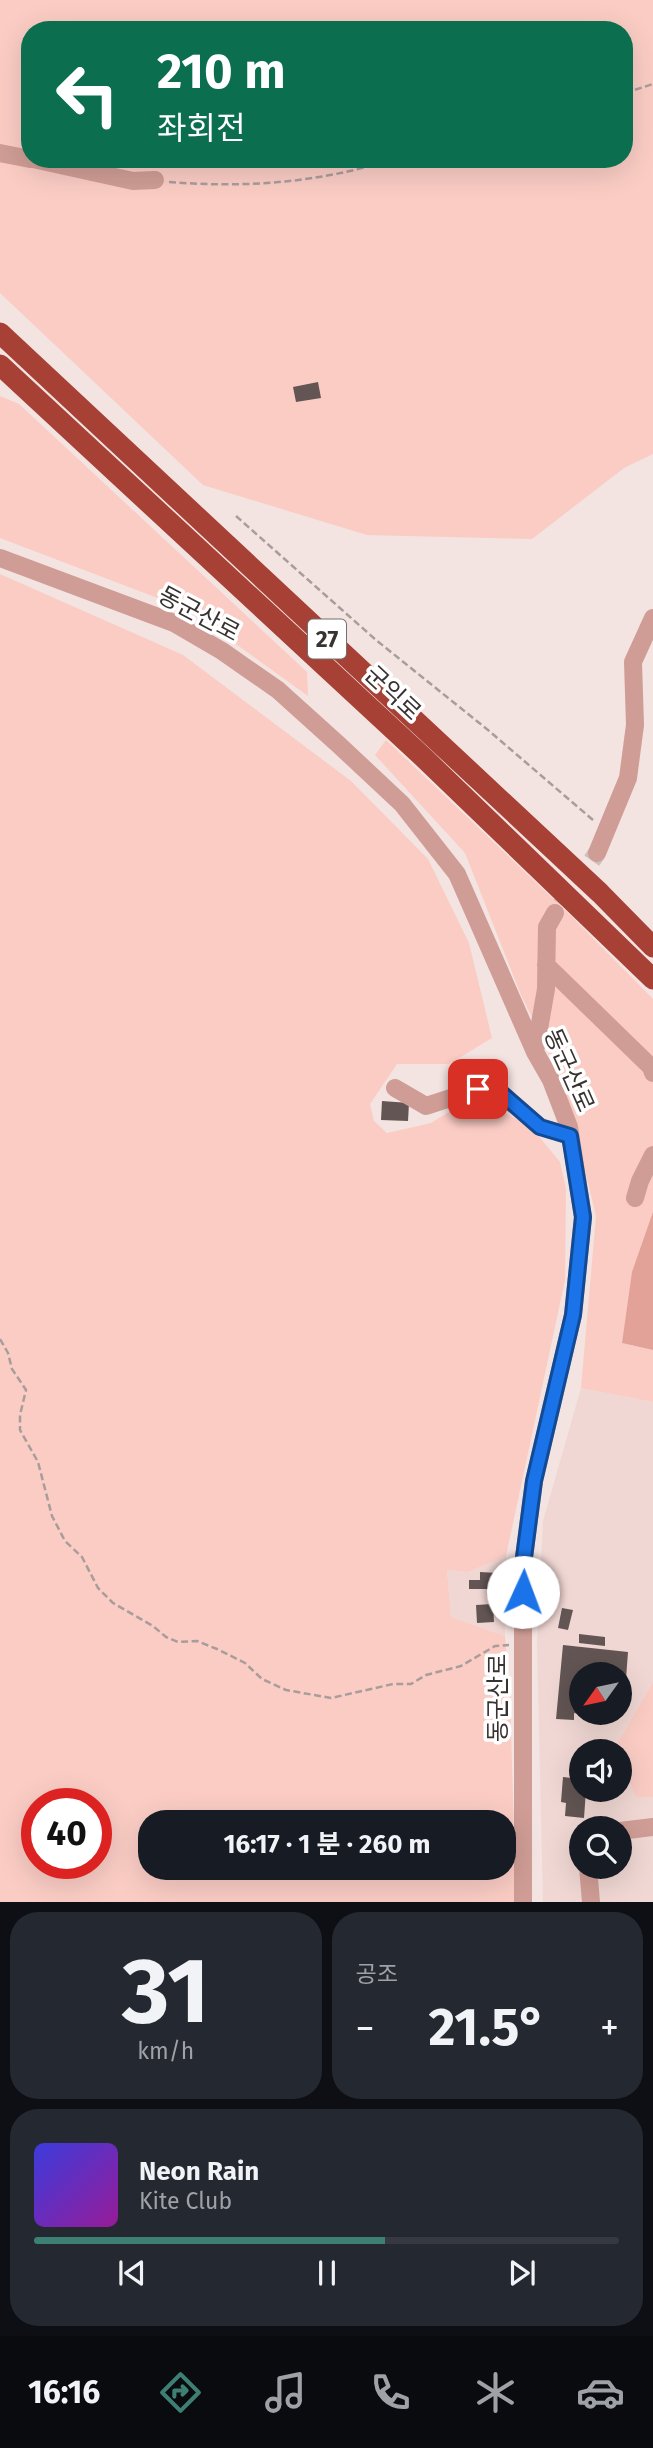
<!DOCTYPE html>
<html lang="ko">
<meta charset="utf-8">
<style>
body{margin:0;font-family:"Fira Sans","Noto Sans KR",sans-serif;background:#242831;color:#f1f3f6;height:100vh;display:flex;flex-direction:column;font-size:26px;white-space:nowrap}
*{box-sizing:border-box;margin:0}
p{font-size:23px;color:#9ea1a6}
.icon{flex:none;width:38px;height:38px;fill:none;stroke:currentColor;stroke-width:2;stroke-linecap:round;stroke-linejoin:round}
.map{position:relative;height:1902px;overflow:hidden}
.drawer{display:flex;flex-direction:column;gap:10px;padding:10px;background:#0d0f14;flex:1}
.drawer>*{flex:none}
.banner{position:absolute;left:21px;top:21px;width:612px;height:147px;border-radius:28px;box-shadow:0 7px 28px #0002;background:#0b6e4f;color:#fff;overflow:hidden}
.needle{width:46px;rotate:237deg}
.controls{position:absolute;left:569px;top:1662px;display:grid;gap:14px}
.controls a{display:grid;place-items:center;width:63px;height:63px;border-radius:50%;background:#171b24;box-shadow:0 7px 28px #0002;font-size:35px}
.speed{position:absolute;left:21px;top:1788px;display:flex;gap:14px;font-size:35px;font-weight:700;text-align:center}
.speed>*{display:grid;place-content:center;width:91px;height:91px;border-radius:50%;background:#171b24;box-shadow:0 7px 28px #0002;line-height:1}
.speed .limit{border:10px solid #d22;background:#fff;color:#111}
.pin{position:absolute;display:grid;place-items:center;width:60px;height:60px;color:#fff;margin:-30px;border-radius:14px;box-shadow:0 4px 10px #0006}
.me{position:absolute;width:77px;margin:-38px;rotate:2deg;stroke-linejoin:round;filter:drop-shadow(0 0 5px #0008)}
.turn{display:flex;align-items:center;gap:24px;height:147px;padding:0 21px;font-size:32px}
.turn .icon{width:91px;height:91px;stroke-width:2.5}
.turn b{display:block;font-size:49px;line-height:60px}
.big{font-size:52px;font-weight:700;line-height:1.1}
.drawer .tile{flex:1;display:flex;flex-direction:column;justify-content:center;gap:10px;min-width:0;padding:0 24px;border-radius:28px;background:#242831}
.drawer .dial{align-items:center;gap:0}
.dial b{font-size:91px;line-height:1}
.song{display:flex;align-items:center;gap:21px}
.cover{width:84px;height:84px;border-radius:10px;background:linear-gradient(135deg,hsl(240 70% 55%),hsl(300 70% 35%))}
.played{height:7px;border-radius:4px;background:linear-gradient(90deg,#3d8073 60%,#363941 60%)}
.keys{display:flex;justify-content:space-around;direction:ltr}
.heat{display:flex;justify-content:space-between;align-items:center;font-size:38px;direction:ltr}
.drawer .tiles{flex:1;display:grid;gap:10px;grid-template-columns:1fr 1fr}
.tile:last-child{grid-column:span 2}
.trip{position:absolute;left:138px;top:1810px;width:378px;height:70px;border-radius:28px;background:#171b24;box-shadow:0 7px 28px #0002;font-weight:700;line-height:70px;text-align:center}
.tab-bar{display:flex;height:112px;justify-content:space-around;align-items:center;background:#090b0e;color:#9ea1a6}
.tab-bar .icon{width:49px;height:49px}
.tab-bar .selected{color:#3d8073}
.tab-bar b{font-size:32px;color:#f1f3f6}
.map>svg:first-child{display:block}
.built{fill:#f0d7d3;fill-rule:evenodd}
.green{fill:#faccc4;fill-rule:evenodd}
.water{fill:#e2a298}
.building{fill:#625553}
.lines{fill:none;stroke-linecap:round;stroke-linejoin:round}
.minor-tunnel{stroke:#cec0be;stroke-width:18;stroke-dasharray:18 9;stroke-linecap:butt}
.path{stroke:#a99d9c;stroke-width:2.5;stroke-dasharray:7 3.5;stroke-linecap:butt}
.minor{stroke:#cf9d95;stroke-width:18}
.highway{stroke:#a74035;stroke-width:21}
.route-casing{stroke:#114b97;stroke-width:18}
.route{stroke:#1a73e8;stroke-width:12}
.labels{text-anchor:middle;stroke-width:7;stroke-linejoin:round;paint-order:stroke}
.shield{fill:#fff;stroke:#74706f;stroke-width:2}
.shield-label{font-size:23px;font-weight:bold;fill:#383231}
.street-label{font-size:24px;fill:#383231;stroke:#fff}
</style>
<div class="map">
<svg width="653" height="1902" viewBox="0 0 653 1902">
<rect width="100%" height="100%" fill="#f3e3e1"/>
<path class="built" d="M 581,1388 L 653,1402 L 653,1682 L 618,1742 L 619,1752 L 581,1752 L 581,1790 L 620,1790 L 620,1755 L 621,1763 L 636,1797 L 653,1797 L 653,1902 L 543,1902 L 537,1643 L 543,1521 ZM 581,1675 L 620,1675 L 620,1713 L 581,1713 ZM 581,1829 L 620,1829 L 620,1867 L 581,1867 Z
M 506,1556 L 505,1636 L 451,1617 L 447,1570 L 468,1572 Z"/>
<path class="green" d="M 0,0 L 653,0 L 653,454 L 624,468 L 532,539 L 367,535 L 203,485 L 0,293 ZM 30,30 L 625,30 L 625,159 L 30,159 Z
M 0,396 L 19,404 L 307,672 L 308,696 L 189,610 L 0,538 Z
M 0,574 L 183,655 L 351,781 L 428,859 L 469,943 L 492,1038 L 449,1064 L 397,1064 L 370,1104 L 374,1121 L 387,1133 L 431,1123 L 475,1096 L 532,1128 L 560,1162 L 566,1189 L 565,1280 L 506,1556 L 468,1572 L 447,1570 L 451,1617 L 505,1636 L 510,1695 L 516,1902 L 0,1902 ZM 37,1804 L 96,1804 L 96,1864 L 37,1864 ZM 150,1822 L 504,1822 L 504,1867 L 150,1867 Z
M 386,740 L 568,913 L 653,999 L 653,1212 L 622,1343 L 653,1350 L 653,1402 L 581,1388 L 596,1216 L 564,1083 L 521,995 L 465,853 L 375,755 Z
M 653,1682 L 653,1797 L 636,1797 L 621,1763 L 618,1742 Z"/>
<path class="water" d="M 653,1212 L 653,1350 L 622,1343 L 632,1272 Z"/>
<path class="building" d="M 318,382 L 321,398 L 296,402 L 293,387 Z
M 382,1101 L 409,1103 L 408,1121 L 381,1120 Z
M 480,1572 L 497,1573 L 497,1589 L 469,1589 L 469,1580 L 480,1580 Z
M 493,1604 L 494,1622 L 477,1623 L 476,1605 Z
M 562,1608 L 573,1610 L 568,1630 L 558,1628 Z
M 579,1634 L 605,1637 L 605,1646 L 579,1643 Z
M 563,1645 L 628,1652 L 625,1692 L 620,1692 L 620,1675 L 581,1675 L 581,1713 L 600,1713 L 600,1719 L 574,1713 L 574,1720 L 556,1719 Z
M 563,1777 L 581,1779 L 581,1790 L 586,1790 L 584,1818 L 565,1816 L 566,1803 L 561,1802 Z"/>
<g class="lines">
<path class="minor-tunnel" d="M 561,905 L 597,853"/>
<path class="path" d="M 625,93 L 653,84
M 169,182 C 245,188 320,183 393,159
M 236,516 L 376,640 L 488,730 L 593,820
M 0,1339 L 8,1353 L 12,1369 L 26,1390 L 20,1415 L 20,1430 L 38,1462 L 52,1516 L 65,1541 L 82,1557 L 98,1588 L 113,1603 L 153,1626 L 166,1637 L 178,1642 L 197,1641 L 217,1649 L 245,1663 L 262,1679 L 286,1690 L 331,1698 L 393,1684 L 411,1684 L 426,1675 L 461,1666 L 495,1646 L 509,1645"/>
<path class="minor" d="M 0,153 L 30,159
M 33,159 L 133,181 L 155,180
M 0,558 L 174,623 L 222,651 L 278,690 L 339,745 L 402,804 L 457,874 L 535,1052 L 551,1080 L 569,1127 L 583,1217 L 573,1315 L 534,1481 L 523,1565 L 523,1902
M 597,853 L 628,778 L 635,725 L 633,662 L 653,618
M 546,965 L 651,1067 L 653,1073
M 535,1052 L 546,989 L 547,927 L 555,913
M 395,1088 L 426,1106 L 478,1089 L 501,1093 L 540,1127 L 570,1136
M 635,1198 L 640,1181 L 653,1155
M 620,1831 L 653,1827
M 588,1867 L 591,1902"/>
<path class="highway" d="M 0,333 L 600,893 L 653,947
M 0,365 L 424,758 L 653,979"/>
</g>
<g class="lines">
<g class="route-casing">
<path id="route" d="M 478,1089 L 501,1093 L 540,1127 L 570,1136 L 583,1217 L 573,1315 L 534,1481 L 523,1565 L 523,1592"/>
</g>
<use href="#route" class="route"/>
</g>
<g class="labels">
<rect class="shield" x="308" y="619.5" width="38" height="39" rx="5"/>
<g class="shield-label">
<text x="327" y="647">27</text>
</g>
<g class="street-label">
<text transform="translate(199 614) rotate(28)" y="8">동군산로</text>
<text transform="translate(393 693) rotate(43)" y="8">군익로</text>
<text transform="translate(569 1070) rotate(66)" y="8">동군산로</text>
<text transform="translate(498 1698) rotate(-90)" y="8">동군산로</text>
</g>
</g>
</svg>
<div class="controls">
<a><svg class="needle" viewBox="-14 -14 28 28"><path d="M0-13l5 13h-10z" fill="#e53935"/><path d="M0 13l5-13h-10z" fill="#9ea1a6"/></svg></a>
<a><svg class="icon" aria-label="sound" viewBox="0 0 24 24"><path d="M4 9h4l5-4v14l-5-4H4zM17 9q2 3 0 6"/></svg></a>
<a><svg class="icon" aria-label="search" viewBox="0 0 24 24"><circle cx="10" cy="10" r="6"/><path d="M15 15l6 6"/></svg></a>
</div>
<div class="speed"><div class="limit">40</div></div>
<div class="pin" style="left:478px;top:1089px;background:#d93025"><svg class="icon" aria-label="arrive" viewBox="0 0 24 24"><path d="M6 21V4h12l-3 4 3 4H6"/></svg></div>
<svg class="me" style="left:523px;top:1592px" viewBox="-20 -20 40 40"><circle r="19" fill="#fff"/><path d="M0-13L10 11 0 6-10 11z" fill="#1a73e8"/></svg>
<div class="trip">16:17 · 1 분 · 260 m</div>
<div class="banner">
<div class="turn"><svg class="icon" aria-label="left" viewBox="0 0 24 24"><path d="M17 20v-9H6M10 6l-5 5 5 5"/></svg><div><b>210 m</b>좌회전</div></div>
</div>
</div>
<section class="drawer">
<div class="tiles">
<div class="tile dial"><b>31</b><p>km/h</p></div>
<div class="tile"><p>공조</p>
<div class="heat"><a>−</a><b class="big">21.5°</b><a>+</a></div>
</div>
<div class="tile">
<div class="song"><i class="cover"></i><div><b>Neon Rain</b><p>Kite Club</p></div></div>
<div class="played"></div>
<div class="keys"><svg class="icon" aria-label="previous" viewBox="0 0 24 24"><path d="M18 5L8 12l10 7zM5 5v14"/></svg><svg class="icon" aria-label="pause" viewBox="0 0 24 24"><path d="M8 5v14M16 5v14"/></svg><svg class="icon" aria-label="next" viewBox="0 0 24 24"><path d="M6 5l10 7-10 7zM19 5v14"/></svg></div>
</div>
</div>
</section>
<nav class="tab-bar">
<b>16:16</b>
<svg class="icon selected" aria-label="directions" viewBox="0 0 24 24"><path d="M12 3l9 9-9 9-9-9zM9 14v-3h6M13 9l2 2-2 2"/></svg>
<svg class="icon" aria-label="music" viewBox="0 0 24 24"><path d="M9 18V5l10-2v13"/><circle cx="6" cy="18" r="3"/><circle cx="16" cy="16" r="3"/></svg>
<svg class="icon" aria-label="phone" viewBox="0 0 24 24"><path d="M5 4h4l2 5-3 2q2 4 5 5l2-3 5 2v4C11 20 4 13 5 4z"/></svg>
<svg class="icon" aria-label="climate" viewBox="0 0 24 24"><path d="M12 3v18M4 7l16 10M4 17L20 7"/></svg>
<svg class="icon" aria-label="car" viewBox="0 0 24 24"><path d="M5 17H2v-5l4-1 3-4h7l3 4 3 1v5h-3M9 17h6M6 11h13"/><circle cx="7" cy="17" r="2"/><circle cx="17" cy="17" r="2"/></svg>
</nav>
